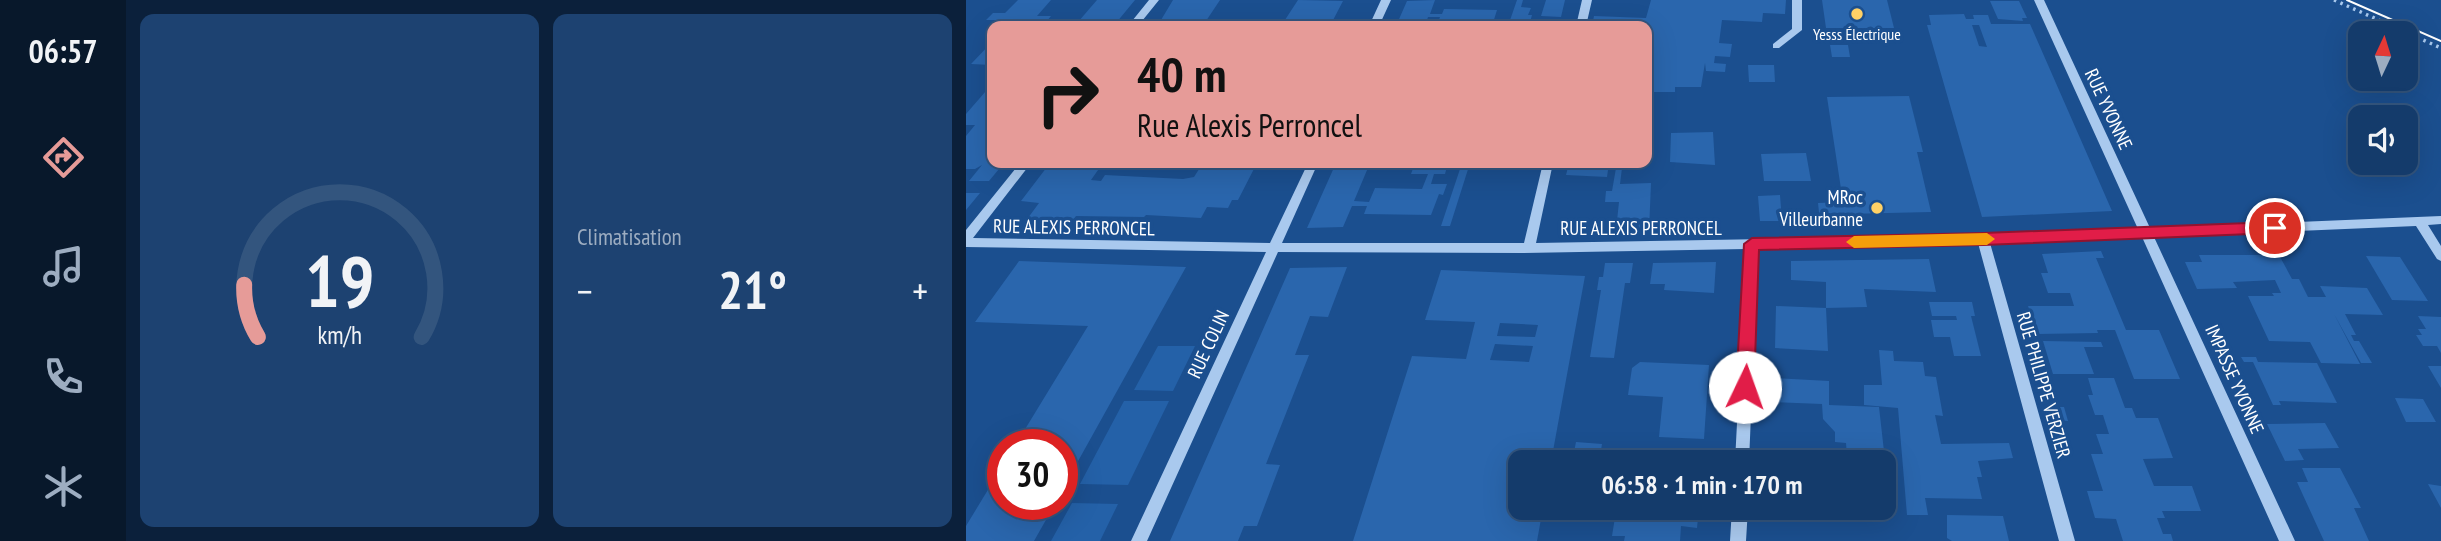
<!DOCTYPE html>
<html lang="fr">
<meta charset="utf-8">
<style>
body{margin:0;font-family:"PT Sans Narrow",sans-serif;background:#1d4271;color:#f1f3f6;height:100vh;display:flex;flex-direction:column;font-size:26px;white-space:nowrap}
*{box-sizing:border-box;margin:0}
p{font-size:23px;color:#9dadc1}
.icon{flex:none;width:38px;height:38px;fill:none;stroke:currentColor;stroke-width:2;stroke-linecap:round;stroke-linejoin:round}
.map{position:relative;flex:1;overflow:hidden}
.panel{display:flex;flex-direction:column;gap:14px;padding:14px;background:#0b203b;width:840px}
.panel>*{flex:none}
.guide{position:absolute;left:21px;top:21px;width:665px;height:147px;border-radius:14px;box-shadow:0 7px 28px #0002,0 0 0 2px #33557e;background:#e69b98;color:#111;overflow:hidden}
.needle{width:46px;rotate:4deg}
.tools{position:absolute;left:1382px;top:21px;display:grid;gap:14px}
.tools a{display:grid;place-items:center;width:70px;height:70px;border-radius:14px;background:#143b6b;box-shadow:0 7px 28px #0002,0 0 0 2px #33557e;font-size:35px}
.speed{position:absolute;left:21px;top:429px;display:flex;gap:14px;font-size:35px;font-weight:700;text-align:center}
.speed>*{display:grid;place-content:center;width:91px;height:91px;border-radius:50%;background:#143b6b;box-shadow:0 7px 28px #0002,0 0 0 2px #33557e;line-height:1}
.speed .limit{border:10px solid #d22;background:#fff;color:#111}
.pin{position:absolute;display:grid;place-items:center;width:60px;height:60px;color:#fff;margin:-30px;border:4px solid #fff;border-radius:50%;box-shadow:0 2px 7px #0007}
.me{position:absolute;width:77px;margin:-38px;rotate:3deg;stroke-linejoin:round;filter:drop-shadow(0 0 5px #0008)}
.turn{display:flex;align-items:center;gap:24px;height:147px;padding:0 35px;font-size:32px}
.turn .icon{width:91px;height:91px;stroke-width:2.5}
.turn b{display:block;font-size:49px;line-height:60px}
.big{font-size:52px;font-weight:800;line-height:1.1}
.panel .widget{flex:1;display:flex;flex-direction:column;justify-content:center;gap:10px;min-width:0;padding:0 24px;border-radius:14px;background:#1d4271}
.panel .dial{align-items:center;gap:0}
.dial svg{height:182px;overflow:visible;fill:none;stroke:#33557e;stroke-width:7;stroke-linecap:round;text-anchor:middle}
.dial text{fill:#f1f3f6;stroke:none}
.heat{display:flex;justify-content:space-between;align-items:center;font-size:38px;direction:ltr}
.panel .tiles{flex:1;display:grid;gap:14px;grid-template-columns:repeat(2,1fr)}
.trip{position:absolute;left:542px;top:450px;width:388px;height:70px;border-radius:14px;background:#143b6b;box-shadow:0 7px 28px #0002,0 0 0 2px #33557e;font-weight:800;line-height:70px;text-align:center}
main{display:flex;flex:1;min-height:0}
.menu{display:flex;flex-direction:column;width:126px;justify-content:space-around;align-items:center;background:#08182b;color:#9dadc1}
.menu .icon{width:49px;height:49px}
.menu .on{color:#e69b98}
.menu b{font-size:32px;color:#f1f3f6}
.map>svg:first-child{display:block}
.green{fill:#2461a8}
.building{fill:#2a66ad;fill-rule:evenodd}
.lines{fill:none;stroke-linecap:round;stroke-linejoin:round}
.path{stroke:#a9c9ee;stroke-width:3.5;stroke-dasharray:2.5 4.5;stroke-linecap:butt}
.minor{fill:#a9c9ee;fill-rule:evenodd}
.tram{stroke:#fff;stroke-width:2}
.route{fill:#e11d48;stroke:#92132f;stroke-width:2}
.slow{fill:#f59e0b}
.poi-dot{fill:#ffd166;stroke:#1b4f8f;stroke-width:2.5}
.labels{text-anchor:middle;stroke-width:7;stroke-linejoin:round;paint-order:stroke}
.far-poi-label{font-size:16px;fill:#fff;stroke:#1b4f8f}
.street-label{font-size:19px;fill:#fff;stroke:#1b4f8f}
.poi-label{font-size:19px;fill:#fff;stroke:#1b4f8f;text-anchor:end}
</style>
<main>
<nav class="menu">
<b>06:57</b>
<svg class="icon on" aria-label="directions" viewBox="0 0 24 24"><path d="M12 3l9 9-9 9-9-9zM9 14v-3h6M13 9l2 2-2 2"/></svg>
<svg class="icon" aria-label="music" viewBox="0 0 24 24"><path d="M9 18V5l10-2v13"/><circle cx="6" cy="18" r="3"/><circle cx="16" cy="16" r="3"/></svg>
<svg class="icon" aria-label="phone" viewBox="0 0 24 24"><path d="M5 4h4l2 5-3 2q2 4 5 5l2-3 5 2v4C11 20 4 13 5 4z"/></svg>
<svg class="icon" aria-label="climate" viewBox="0 0 24 24"><path d="M12 3v18M4 7l16 10M4 17L20 7"/></svg>
</nav>
<section class="panel">
<div class="tiles">
<div class="widget dial"><svg viewBox="0 0 100 80">
<path d="M14 69A42 42 0 1 1 86 69"/>
<path d="M14 69A42 42 0 0 1 8 46" stroke="#e69b98"/>
<text x="50" y="56" font-size="32" font-weight="700">19</text>
<text x="50" y="72" font-size="11">km/h</text>
</svg></div>
<div class="widget"><p>Climatisation</p>
<div class="heat"><a>−</a><b class="big">21°</b><a>+</a></div>
</div>
</div>
</section>
<div class="map">
<svg width="1475" height="541" viewBox="0 0 1475 541">
<rect width="100%" height="100%" fill="#1b4f8f"/>
<path class="green" d="M 192,346 L 229,346 L 207,391 L 168,390 Z
M 158,401 L 203,401 L 162,485 L 114,484 Z
M 106,503 L 152,504 L 134,541 L 85,541 Z"/>
<path class="building" d="M 52,0 L 85,0 L 71,16 L 85,16 L 81,21 L 112,22 L 131,0 L 169,0 L 150,23 L 131,22 L 127,26 L 41,26 L 47,20 L 20,20 L 27,13 L 39,13 Z
M 207,0 L 254,0 L 240,21 L 234,21 L 231,26 L 192,25 Z
M 332,0 L 377,1 L 364,26 L 315,26 Z
M 469,0 L 464,14 L 476,14 L 478,9 L 531,10 L 526,26 L 471,26 L 474,17 L 462,17 L 459,26 L 430,26 L 441,1 Z
M 551,0 L 557,0 L 555,7 L 565,8 L 562,15 L 566,15 L 563,26 L 542,26 Z
M 580,0 L 599,0 L 595,17 L 575,16 Z
M 685,0 L 820,0 L 819,14 L 797,13 L 796,22 L 756,20 L 753,43 L 766,44 L 764,57 L 749,56 L 748,63 L 760,64 L 759,72 L 740,71 L 739,63 L 735,87 L 709,87 L 709,92 L 688,92 L 688,95 L 681,95 L 681,26 L 626,26 L 628,16 L 680,18 Z
M 856,0 L 921,0 L 928,28 L 860,28 Z
M 1024,1 L 1053,1 L 1061,18 L 1056,18 L 1057,21 L 1032,19 Z
M 998,14 L 1000,19 L 1008,19 L 1007,15 L 1022,15 L 1025,24 L 1064,24 L 1146,211 L 1016,217 L 961,25 L 965,25 L 963,15 ZM 1006,25 L 1013,25 L 1021,47 L 1013,46 Z
M 26,42 L 26,65 L 5,64 Z
M 864,45 L 882,45 L 884,57 L 866,57 Z
M 782,65 L 808,65 L 809,82 L 783,82 Z
M 26,84 L 26,163 L 38,163 L 23,181 L 3,181 L 16,165 L 9,169 L 0,169 L 0,136 L 9,125 L 0,125 L 0,114 Z
M 943,96 L 957,152 L 951,152 L 965,212 L 879,214 L 880,221 L 854,222 L 852,203 L 877,202 L 861,97 Z
M 747,132 L 749,165 L 704,162 L 705,133 Z
M 840,153 L 845,181 L 798,181 L 795,154 Z
M 84,163 L 137,163 L 125,180 L 135,181 L 139,175 L 217,179 L 228,177 L 237,163 L 291,163 L 272,200 L 266,200 L 262,208 L 241,207 L 235,218 L 180,215 L 178,217 L 110,216 L 105,223 L 59,222 L 73,203 L 55,201 Z
M 370,163 L 404,163 L 388,201 L 403,202 L 409,188 L 456,189 L 462,174 L 445,174 L 449,163 L 482,163 L 479,174 L 468,174 L 465,184 L 481,184 L 477,195 L 473,194 L 465,215 L 398,214 L 401,206 L 386,206 L 377,227 L 341,228 Z
M 496,163 L 504,163 L 484,226 L 475,226 Z
M 517,163 L 551,163 L 549,169 L 516,167 Z
M 603,163 L 643,163 L 641,177 L 600,175 Z
M 650,168 L 656,168 L 654,184 L 685,183 L 683,231 L 650,230 L 653,202 L 639,202 L 640,191 L 646,191 Z
M 0,193 L 14,193 L 0,210 Z
M 814,195 L 816,221 L 794,221 L 792,196 Z
M 1135,251 L 1138,258 L 1130,258 L 1160,330 L 1193,330 L 1214,379 L 1168,379 L 1149,330 L 1131,330 L 1132,333 L 1072,334 L 1062,306 L 1108,306 L 1104,293 L 1082,293 L 1075,273 L 1082,273 L 1076,254 Z
M 1233,255 L 1313,255 L 1326,279 L 1333,279 L 1342,297 L 1360,297 L 1354,286 L 1401,288 L 1417,315 L 1379,314 L 1390,335 L 1385,335 L 1388,341 L 1393,341 L 1406,363 L 1395,363 L 1368,314 L 1394,364 L 1355,363 L 1344,342 L 1303,341 L 1282,296 L 1308,296 L 1306,293 L 1315,293 L 1309,280 L 1267,282 L 1271,288 L 1231,289 L 1219,262 L 1236,262 Z
M 1400,256 L 1434,257 L 1462,301 L 1426,300 Z
M 963,259 L 970,292 L 898,289 L 901,307 L 860,308 L 860,282 L 825,280 L 825,261 Z
M 53,261 L 220,267 L 96,490 L 96,444 L 50,444 L 122,326 L 9,322 Z
M 750,262 L 748,293 L 698,290 L 699,284 L 684,284 L 687,263 Z
M 639,263 L 667,263 L 664,283 L 659,283 L 648,358 L 624,357 L 635,290 L 631,290 L 633,277 L 637,277 Z
M 381,267 L 362,317 L 344,316 L 329,355 L 343,355 L 300,464 L 314,465 L 291,526 L 278,526 L 272,541 L 204,541 L 324,268 Z
M 475,270 L 619,276 L 585,462 L 555,462 L 555,508 L 577,508 L 571,541 L 387,541 L 446,356 L 500,359 L 509,322 L 459,320 ZM 534,323 L 572,325 L 569,337 L 531,336 ZM 529,344 L 567,346 L 563,362 L 524,360 Z
M 963,302 L 1006,302 L 1009,316 L 1005,316 L 1015,356 L 988,356 L 984,337 L 968,337 L 965,320 L 991,320 L 990,316 L 966,316 Z
M 810,306 L 860,308 L 862,351 L 809,348 Z
M 1452,316 L 1475,317 L 1475,353 L 1471,346 L 1457,346 L 1450,335 L 1456,335 L 1452,329 L 1460,329 Z
M 1077,341 L 1135,342 L 1137,347 L 1118,347 L 1128,374 L 1087,374 Z
M 913,350 L 927,351 L 928,361 L 957,362 L 959,376 L 970,377 L 977,416 L 969,415 L 975,444 L 1043,443 L 1047,458 L 1012,461 L 1016,477 L 1011,477 L 1016,499 L 959,498 L 962,515 L 941,515 L 932,408 L 898,405 L 898,385 L 916,385 Z
M 1275,357 L 1290,357 L 1292,362 L 1351,363 L 1371,403 L 1313,401 L 1315,405 L 1307,405 L 1287,362 L 1278,362 Z
M 674,362 L 743,365 L 738,439 L 693,437 L 697,397 L 662,395 L 666,368 Z
M 1462,366 L 1475,366 L 1475,388 Z
M 809,378 L 863,381 L 863,405 L 913,407 L 919,460 L 881,457 L 880,443 L 869,442 L 869,432 L 857,419 L 856,404 L 809,402 Z
M 1122,378 L 1148,378 L 1159,408 L 1166,408 L 1170,418 L 1192,418 L 1207,458 L 1177,459 L 1188,486 L 1226,486 L 1235,511 L 1196,511 L 1199,518 L 1191,518 L 1197,534 L 1205,534 L 1207,541 L 1157,541 L 1150,519 L 1129,518 L 1121,491 L 1137,491 L 1125,454 L 1137,454 L 1130,434 L 1143,434 L 1137,415 L 1129,415 L 1122,395 L 1127,395 Z
M 1429,398 L 1457,399 L 1470,422 L 1440,422 Z
M 1088,407 L 1098,407 L 1102,421 L 1091,420 Z
M 1359,423 L 1373,448 L 1332,449 L 1338,460 L 1319,461 L 1301,424 Z
M 610,442 L 636,444 L 633,462 L 606,462 Z
M 807,456 L 840,457 L 840,462 L 807,462 Z
M 37,465 L 37,504 L 89,504 L 68,541 L 0,541 L 0,526 Z
M 1336,468 L 1374,468 L 1395,508 L 1388,508 L 1403,541 L 1358,541 L 1331,482 L 1342,482 Z
M 1462,484 L 1475,486 L 1475,508 Z
M 655,508 L 733,508 L 731,528 L 715,526 L 714,541 L 658,541 L 659,536 L 646,536 L 650,511 Z
M 807,508 L 853,508 L 853,515 L 807,513 Z
M 981,515 L 1037,516 L 1043,541 L 986,541 L 981,538 Z"/>
<g class="lines">
<path class="path" d="M 1368,0 L 1475,48"/>
<path class="minor" d="M 183,0 L 193,0 L 172,26 L 162,26 Z
M 415,0 L 425,0 L 413,26 L 403,26 Z
M 616,0 L 626,0 L 620,26 L 610,26 Z
M 826,0 L 836,0 L 836,30 L 813,48 L 807,48 L 807,44 L 826,29 Z
M 1068,0 L 1078,0 L 1184,228 L 1475,216 L 1475,224 L 1462,225 L 1475,246 L 1475,261 L 1471,259 L 1450,226 L 1188,237 L 1329,541 L 1313,541 L 1176,237 L 1024,243 L 1109,541 L 1093,541 L 1012,243 L 792,249 L 783,462 L 769,462 L 780,249 L 553,253 L 312,252 L 181,541 L 165,541 L 300,252 L 0,247 L 0,230 L 54,163 L 65,163 L 7,238 L 304,243 L 342,163 L 352,163 L 316,243 L 558,243 L 577,163 L 587,163 L 570,243 L 922,237 L 1172,229 Z
M 766,508 L 782,508 L 780,541 L 764,541 Z"/>
<path class="tram" d="M 1381,0 L 1475,41"/>
</g>
<path class="route" d="M 1309,222 L 1316,228 L 1309,233 L 1017,245 L 793,250 L 788,387 L 785,392 L 779,395 L 773,392 L 770,387 L 778,244 L 786,238 L 1017,233 Z"/>
<path class="slow" d="M 1021,233 L 1029,239 L 1021,245 L 888,248 L 880,242 L 888,236 Z"/>
<g class="poi-dot">
<circle cx="891" cy="14" r="7"/>
<circle cx="911" cy="208" r="7"/>
</g>
<g class="labels">
<g class="far-poi-label">
<text x="891" y="40">Yesss Électrique</text>
</g>
<g class="street-label">
<text transform="translate(1143 109) rotate(65)" y="7">RUE YVONNE</text>
<text transform="translate(108 227) rotate(1)" y="7">RUE ALEXIS PERRONCEL</text>
<text x="675" y="235">RUE ALEXIS PERRONCEL</text>
<text transform="translate(242 344) rotate(-65)" y="7">RUE COLIN</text>
<text transform="translate(1269 379) rotate(66)" y="7">IMPASSE YVONNE</text>
<text transform="translate(1078 385) rotate(74)" y="7">RUE PHILIPPE VERZIER</text>
</g>
<g class="poi-label">
<text x="897" y="204">MRoc<tspan x="897" dy="22">Villeurbanne</tspan></text>
</g>
</g>
</svg>
<div class="tools">
<a><svg class="needle" viewBox="-14 -14 28 28"><path d="M0-13l5 13h-10z" fill="#e53935"/><path d="M0 13l5-13h-10z" fill="#9dadc1"/></svg></a>
<a><svg class="icon" aria-label="sound" viewBox="0 0 24 24"><path d="M4 9h4l5-4v14l-5-4H4zM17 9q2 3 0 6"/></svg></a>
</div>
<div class="speed"><div class="limit">30</div></div>
<div class="pin" style="left:1309px;top:228px;background:#d93025"><svg class="icon" aria-label="arrive" viewBox="0 0 24 24"><path d="M6 21V4h12l-3 4 3 4H6"/></svg></div>
<svg class="me" style="left:779px;top:387px" viewBox="-20 -20 40 40"><circle r="19" fill="#fff"/><path d="M0-13L10 11 0 6-10 11z" fill="#e11d48"/></svg>
<div class="trip">06:58 · 1 min · 170 m</div>
<div class="guide">
<div class="turn"><svg class="icon" aria-label="right" viewBox="0 0 24 24"><path d="M7 20v-9h11M14 6l5 5-5 5"/></svg><div><b>40 m</b>Rue Alexis Perroncel</div></div>
</div>
</div>
</main>
